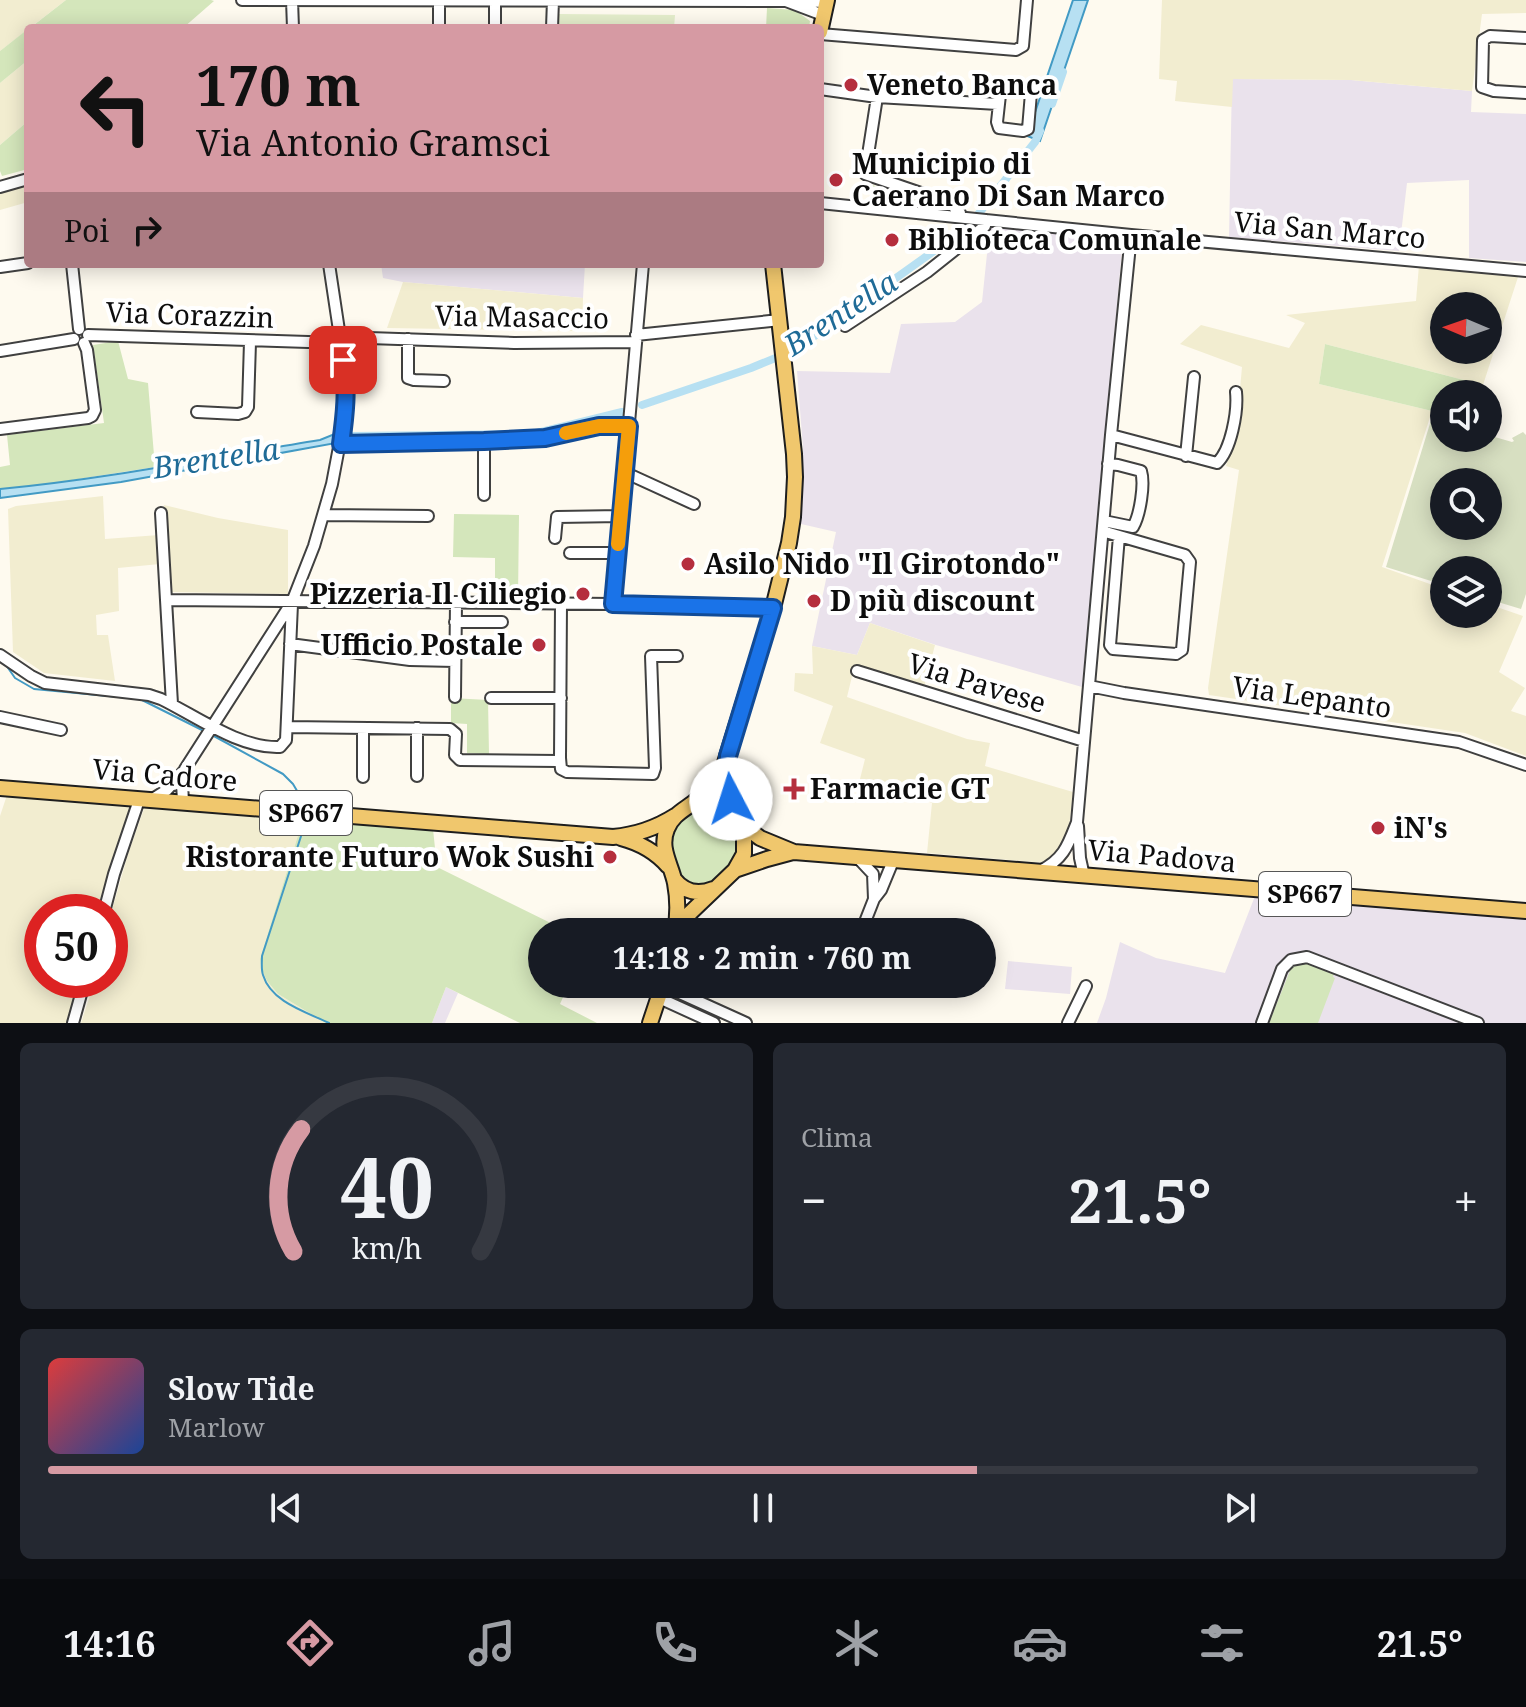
<!DOCTYPE html>
<html lang="it">
<meta charset="utf-8">
<style>
body{margin:0;font-family:"Noto Serif",serif;background:#242831;color:#f1f3f6;height:100vh;display:flex;flex-direction:column;font-size:30px;white-space:nowrap}
*{box-sizing:border-box;margin:0}
p{font-size:26px;color:#9ea1a6}
.icon{flex:none;width:44px;height:44px;fill:none;stroke:currentColor;stroke-width:2;stroke-linecap:round;stroke-linejoin:round}
.map{position:relative;height:1023px;overflow:hidden}
.panel{display:flex;flex-direction:column;gap:20px;padding:20px;background:#0d0f14;flex:1}
.panel>*{flex:none}
.hud{position:absolute;left:24px;top:24px;width:800px;height:244px;border-radius:8px;box-shadow:0 4px 20px #0003;background:#d69aa3;color:#111;overflow:hidden}
.needle{width:52px;rotate:272deg}
.buttons{position:absolute;left:1430px;top:292px;display:grid;gap:16px}
.buttons a{display:grid;place-items:center;width:72px;height:72px;border-radius:50%;background:#171b24;box-shadow:0 4px 20px #0003;font-size:40px}
.speed{position:absolute;left:24px;top:894px;display:flex;gap:16px;font-size:40px;font-weight:700;text-align:center}
.speed>*{display:grid;place-content:center;width:104px;height:104px;border-radius:50%;background:#171b24;box-shadow:0 4px 20px #0003;line-height:1}
.speed .limit{border:12px solid #d22;background:#fff;color:#111}
.pin{position:absolute;display:grid;place-items:center;width:68px;height:68px;color:#fff;margin:-34px;border-radius:16px;box-shadow:0 4px 12px #0006}
.me{position:absolute;width:88px;margin:-44px;rotate:355deg;stroke-linejoin:round;filter:drop-shadow(0 0 6px #0008)}
.turn{display:flex;align-items:center;gap:28px;height:168px;padding:0 40px;font-size:36px}
.turn .icon{width:104px;height:104px;stroke-width:2.5}
.turn b{display:block;font-size:56px;line-height:68px}
.then{display:flex;align-items:center;height:76px;padding:0 40px;background:#0003;gap:16px;font-size:30px}
.big{font-size:60px;font-weight:700;line-height:1.1}
.panel .tile{flex:1;display:flex;flex-direction:column;justify-content:center;gap:12px;min-width:0;padding:0 28px;border-radius:12px;background:#242831}
.panel .dial{align-items:center;gap:0}
.dial svg{height:208px;overflow:visible;fill:none;stroke:#363941;stroke-width:7;stroke-linecap:round;text-anchor:middle}
.dial text{fill:#f1f3f6;stroke:none}
.song{display:flex;align-items:center;gap:24px}
.cover{width:96px;height:96px;border-radius:12px;background:linear-gradient(135deg,hsl(0 70% 55%),hsl(220 70% 35%))}
.played{height:8px;border-radius:4px;background:linear-gradient(90deg,#d69aa3 65%,#363941 65%)}
.keys{display:flex;justify-content:space-around;direction:ltr}
.heat{display:flex;justify-content:space-between;align-items:center;font-size:44px;direction:ltr}
.panel .tiles{flex:1;display:grid;gap:20px;grid-template-columns:1fr 1fr}
.tile:last-child{grid-column:span 2}
.trip{position:absolute;left:528px;top:918px;width:468px;height:80px;border-radius:40px;background:#171b24;box-shadow:0 4px 20px #0003;font-weight:700;line-height:80px;text-align:center}
.tabs{display:flex;height:128px;justify-content:space-around;align-items:center;background:#090b0e;color:#9ea1a6}
.tabs .icon{width:56px;height:56px}
.tabs .selected{color:#d69aa3}
.tabs b{font-size:36px;color:#f1f3f6}
.map>svg:first-child{display:block}
.industrial{fill:#eae2ec}
.farmland{fill:#f2edd0;fill-rule:evenodd}
.green{fill:#d4e6bb}
.cemetery{fill:#d7dfc1;fill-rule:evenodd}
.pitch{fill:#e5eecc}
.water{fill:#b7e0f2;stroke:#429ac4;stroke-width:2}
.lines{fill:none;stroke-linecap:round;stroke-linejoin:round}
.stream{stroke:#429ac4;stroke-width:2}
.canal{stroke:#b7e0f2;stroke-width:8}
.minor-casing{stroke:#404040;stroke-width:14}
.major-casing{stroke:#1e1e1e;stroke-width:18}
.minor{stroke:#fff;stroke-width:10}
.major{stroke:#f0c76d;stroke-width:14}
.route-casing{stroke:#114b97;stroke-width:20}
.route{stroke:#1a73e8;stroke-width:14}
.slow{stroke:#f59e0b;stroke-width:14}
.poi-dot{fill:#b52e3e;stroke:#fff;stroke-width:3}
.labels{text-anchor:middle;stroke-width:8;stroke-linejoin:round;paint-order:stroke}
.shield{fill:#fff;stroke:#565656;stroke-width:2}
.shield-label{font-size:26px;font-weight:bold;fill:#0d0d0d}
.poi-label{font-size:28px;font-weight:bold;fill:#0d0d0d;stroke:#fff;text-anchor:start}
.street-label{font-size:28px;fill:#0d0d0d;stroke:#fff}
.water-label{font-size:30px;font-style:italic;fill:#1f6b97;stroke:#fff}
</style>
<div class="map">
<svg width="1526" height="1023" viewBox="0 0 1526 1023">
<rect width="100%" height="100%" fill="#fefaef"/>
<path class="industrial" d="M 1232,79 L 1351,80 L 1472,91 L 1471,112 L 1526,114 L 1526,262 L 1469,258 L 1469,180 L 1407,183 L 1399,251 L 1229,237 Z
M 990,225 L 1123,239 L 1082,687 L 936,645 L 870,623 L 857,655 L 812,646 L 836,532 L 801,524 L 803,489 L 803,448 L 797,371 L 890,373 L 901,324 L 955,322 L 982,302 Z
M 381,264 L 585,264 L 583,298 L 403,282 L 383,278 Z
M 1255,896 L 1428,910 L 1526,916 L 1526,1023 L 1097,1023 L 1106,998 L 1120,942 L 1156,958 L 1225,973 Z
M 1008,961 L 1072,967 L 1070,994 L 1005,989 Z
M 446,987 L 458,993 L 445,1023 L 432,1023 Z"/>
<path class="farmland" d="M 0,0 L 66,0 L 0,51 Z
M 1162,0 L 1526,0 L 1526,13 L 1482,14 L 1472,91 L 1351,80 L 1233,79 L 1232,107 L 1175,101 L 1177,81 L 1159,79 Z
M 28,60 L 28,121 L 0,145 L 0,83 Z
M 28,184 L 28,202 L 0,210 L 0,192 Z
M 1419,265 L 1519,274 L 1483,385 L 1325,344 L 1319,384 L 1432,411 L 1382,567 L 1444,589 L 1444,614 L 1488,614 L 1488,604 L 1523,616 L 1499,672 L 1525,688 L 1511,711 L 1526,716 L 1526,756 L 1465,733 L 1209,695 L 1208,688 L 1239,470 L 1226,466 L 1236,434 L 1242,367 L 1180,344 L 1201,325 L 1289,348 L 1305,323 L 1286,315 L 1416,301 ZM 1444,306 L 1488,306 L 1488,350 L 1444,350 Z
M 403,282 L 583,298 L 582,331 L 387,328 Z
M 103,496 L 105,539 L 159,535 L 160,564 L 118,568 L 119,611 L 96,615 L 97,635 L 108,635 L 115,681 L 44,673 L 13,652 L 8,509 L 16,506 Z
M 164,505 L 218,518 L 288,530 L 288,594 L 167,592 Z
M 870,623 L 935,645 L 924,687 L 855,664 L 847,697 L 967,739 L 990,743 L 985,766 L 1073,792 L 1068,837 L 1054,857 L 1046,863 L 927,853 L 932,803 L 901,790 L 860,779 L 865,759 L 820,743 L 833,706 L 794,691 L 795,673 L 813,674 L 812,646 L 857,655 Z
M 7,795 L 132,805 L 117,850 L 99,912 L 42,912 L 42,980 L 82,980 L 68,1023 L 0,1023 L 0,816 Z
M 145,806 L 303,819 L 260,959 L 262,970 L 267,981 L 278,994 L 326,1023 L 81,1023 L 95,980 L 110,980 L 110,917 L 128,854 Z"/>
<path class="green" d="M 66,0 L 211,0 L 214,1 L 183,28 L 30,28 Z
M 767,8 L 795,10 L 810,21 L 809,28 L 766,28 Z
M 28,29 L 28,60 L 0,83 L 0,51 Z
M 28,121 L 28,169 L 2,176 L 0,171 L 0,145 Z
M 872,185 L 945,207 L 945,209 L 941,212 L 870,204 L 869,199 L 874,193 L 870,188 Z
M 118,341 L 128,379 L 148,383 L 155,467 L 40,485 L 0,489 L 0,467 L 10,465 L 7,435 L 104,423 L 93,345 Z
M 1325,344 L 1483,385 L 1480,394 L 1444,394 L 1444,407 L 1432,411 L 1319,384 Z
M 454,514 L 519,515 L 518,598 L 495,598 L 495,558 L 453,557 Z
M 451,698 L 488,700 L 489,754 L 467,753 L 467,724 L 451,723 Z
M 709,808 L 727,814 L 737,828 L 740,845 L 735,861 L 712,882 C 691,891 681,881 675,862 C 664,831 678,813 709,808 Z
M 303,819 L 433,829 L 437,867 L 569,932 L 542,932 L 542,984 L 569,984 L 560,1004 L 597,1023 L 520,1023 L 446,987 L 432,1023 L 326,1023 L 278,994 L 267,981 L 262,970 L 260,959 Z
M 1305,963 L 1334,974 L 1333,977 L 1335,978 L 1318,1023 L 1269,1023 L 1291,968 L 1297,964 Z"/>
<path class="cemetery" d="M 1432,417 L 1444,421 L 1444,438 L 1488,438 L 1488,435 L 1512,442 L 1514,441 L 1512,438 L 1523,432 L 1526,435 L 1526,594 L 1521,609 L 1488,599 L 1488,570 L 1444,570 L 1444,585 L 1386,567 ZM 1444,482 L 1488,482 L 1488,526 L 1444,526 Z"/>
<path class="pitch" d="M 559,14 L 675,15 L 674,28 L 559,28 Z"/>
<path class="water" d="M 1073,0 L 1088,0 L 1040,141 L 1027,136 Z
M 337,433 L 336,443 L 121,482 L 0,498 L 0,489 C 107,479 214,457 320,440 Z"/>
<g class="lines">
<path class="stream" d="M 6,665 L 15,678 L 34,689 L 140,699 L 206,732
M 212,735 L 283,774 L 293,784 L 303,801
M 304,827 L 262,956 C 262,961 261,969 263,975 C 271,1002 306,1012 329,1023"/>
<path class="canal" d="M 1052,104 L 1063,72
M 642,405 L 751,368 L 795,350 L 969,226 L 1035,142 L 1040,131
M 336,439 L 351,436 L 533,434 L 622,412"/>
<g class="minor-casing">
<path id="minor" d="M 242,0 L 786,1 L 823,15
M 292,0 L 293,28
M 796,1 L 826,2
M 439,28 L 439,1
M 495,28 L 495,2
M 552,28 L 553,0
M 820,34 L 1016,50 L 1023,46 L 1027,0
M 1526,38 L 1490,36 L 1483,40 L 1482,87 L 1494,91 L 1526,93
M 1008,85 L 1029,88 L 1031,93 L 1028,129 L 1023,131 L 999,128 L 997,122 L 1001,86 Z
M 820,89 L 877,97 L 998,104
M 877,97 L 865,174 L 950,203 L 960,213 L 960,217
M 0,187 L 28,179
M 820,203 L 1131,235 L 1526,271
M 72,264 L 79,329
M 0,267 L 28,263
M 845,326 L 927,272 L 985,226 L 986,220
M 88,335 L 339,343
M 636,335 L 780,320
M 339,337 L 514,343 L 635,342
M 408,339 L 408,378 L 414,380 L 444,381
M 0,351 L 74,339
M 197,412 L 238,414 L 245,412 L 248,407 L 250,342
M 0,429 L 88,418 L 92,416 L 95,410 L 87,350 L 84,343
M 1111,435 L 1217,463 C 1231,450 1238,412 1236,392
M 484,441 L 484,495
M 341,444 L 484,441 L 545,438 L 599,426 L 629,426
M 1186,456 L 1194,377
M 624,472 L 694,504
M 161,513 L 166,600 L 613,604 L 773,608
M 323,515 L 428,516
M 1104,521 L 1133,527 C 1140,515 1145,484 1141,471 L 1118,465 L 1108,464
M 1103,531 L 1109,533 L 1185,555 L 1190,562 L 1182,650 L 1176,654 L 1113,649 L 1110,645 L 1119,536
M 555,538 L 557,517 L 621,516
M 570,553 L 617,553
M 166,600 L 172,704
M 613,604 L 643,264
M 455,622 L 502,622
M 290,644 L 410,660 L 455,661
M 0,655 L 31,676 L 45,683 L 149,695 L 161,699 C 196,716 240,749 280,747 L 286,740 L 292,604
M 857,671 L 1084,741
M 1089,686 L 1124,693 L 1459,742 L 1526,765
M 455,697 L 456,602
M 491,698 L 561,698
M 0,717 L 61,730
M 287,727 L 450,729 L 456,734 L 455,755 L 460,760 L 558,761 L 560,758 L 561,604
M 363,728 L 363,777
M 560,758 L 561,769 L 567,772 L 653,774 L 655,768 L 651,656 L 677,656
M 417,776 L 417,728
M 151,800 L 167,790 L 184,771
M 183,803 L 182,781 L 185,769 L 292,602 L 314,546 L 332,484 L 346,410 L 346,377 L 329,264
M 1078,826 L 1080,858 L 1084,876
M 857,857 L 873,874 L 874,899
M 1040,871 C 1064,859 1068,845 1077,822 L 1111,435 L 1131,235
M 104,912 L 114,874 L 139,800
M 861,932 L 874,899 L 881,890 L 893,861
M 662,985 L 746,1023
M 659,998 L 714,1023
M 73,1023 L 85,980
M 1068,1023 L 1086,986
M 1262,1023 L 1282,969 L 1291,960 L 1307,957 L 1478,1023"/>
</g>
<g class="major-casing">
<path id="major" d="M 820,32 L 827,0
M 0,788 L 613,837 C 635,835 656,828 675,816
M 693,805 C 709,801 724,804 735,816
M 740,823 L 760,838 L 794,852 L 1526,911
M 621,838 C 640,843 655,851 668,866
M 735,870 L 767,859 L 793,852
M 674,879 C 684,892 698,895 713,889
M 675,932 C 678,916 678,899 675,883 C 671,864 659,848 667,829 C 672,816 682,811 693,803 C 706,793 717,781 724,766 L 773,608 L 789,543 L 793,517 L 795,477 L 794,454 L 773,264
M 679,932 L 690,913 L 735,870 L 744,854 L 744,833 L 732,806 L 728,784 L 727,765
M 650,1023 L 663,984"/>
</g>
<use href="#minor" class="minor"/>
<use href="#major" class="major"/>
</g>
<g class="lines">
<g class="route-casing">
<path id="route" d="M 343,360 C 348,389 345,415 341,444 L 484,441 L 545,438 L 599,426 L 629,426 L 613,604 L 773,608 L 728,756 L 728,784 L 731,799"/>
</g>
<use href="#route" class="route"/>
<path class="slow" d="M 566,433 L 599,426 L 629,426 L 618,544"/>
</g>
<g class="poi-dot">
<circle cx="851" cy="85" r="8"/>
<circle cx="836" cy="180" r="8"/>
<circle cx="892" cy="240" r="8"/>
<circle cx="688" cy="564" r="8"/>
<circle cx="583" cy="594" r="8"/>
<circle cx="814" cy="601" r="8"/>
<circle cx="539" cy="645" r="8"/>
<path d="M790 777h8v8h8v8h-8v8h-8v-8h-8v-8h8z"/>
<circle cx="1378" cy="828" r="8"/>
<circle cx="610" cy="857" r="8"/>
</g>
<g class="labels">
<g class="shield">
<rect x="260" y="791" width="92" height="44" rx="6"/>
<rect x="1259" y="872" width="92" height="44" rx="6"/>
</g>
<g class="shield-label">
<text x="306" y="822">SP667</text>
<text x="1305" y="903">SP667</text>
</g>
<g class="poi-label">
<text x="867" y="95">Veneto Banca</text>
<text x="852" y="174">Municipio di<tspan x="852" dy="32">Caerano Di San Marco</tspan></text>
<text x="908" y="250">Biblioteca Comunale</text>
<text x="704" y="574">Asilo Nido "Il Girotondo"</text>
<text x="567" y="604" text-anchor="end">Pizzeria Il Ciliegio</text>
<text x="830" y="611">D più discount</text>
<text x="523" y="655" text-anchor="end">Ufficio Postale</text>
<text x="810" y="799">Farmacie GT</text>
<text x="1394" y="838">iN's</text>
<text x="594" y="867" text-anchor="end">Ristorante Futuro Wok Sushi</text>
</g>
<g class="street-label">
<text transform="translate(1330 230) rotate(5)" y="10">Via San Marco</text>
<text transform="translate(190 315) rotate(2)" y="10">Via Corazzin</text>
<text transform="translate(522 317) rotate(1)" y="10">Via Masaccio</text>
<text transform="translate(977 683) rotate(17)" y="10">Via Pavese</text>
<text transform="translate(1312 697) rotate(8)" y="10">Via Lepanto</text>
<text transform="translate(165 775) rotate(5)" y="10">Via Cadore</text>
<text transform="translate(1162 856) rotate(5)" y="10">Via Padova</text>
</g>
<g class="water-label">
<text transform="translate(841 314) rotate(-33)" y="10">Brentella</text>
<text transform="translate(216 459) rotate(-9)" y="10">Brentella</text>
</g>
</g>
</svg>
<div class="buttons">
<a><svg class="needle" viewBox="-14 -14 28 28"><path d="M0-13l5 13h-10z" fill="#e53935"/><path d="M0 13l5-13h-10z" fill="#9ea1a6"/></svg></a>
<a><svg class="icon" aria-label="sound" viewBox="0 0 24 24"><path d="M4 9h4l5-4v14l-5-4H4zM17 9q2 3 0 6"/></svg></a>
<a><svg class="icon" aria-label="search" viewBox="0 0 24 24"><circle cx="10" cy="10" r="6"/><path d="M15 15l6 6"/></svg></a>
<a><svg class="icon" aria-label="layers" viewBox="0 0 24 24"><path d="M12 4l9 5-9 5-9-5zM3 14l9 5 9-5"/></svg></a>
</div>
<div class="speed"><div class="limit">50</div></div>
<div class="pin" style="left:343px;top:360px;background:#d93025"><svg class="icon" aria-label="arrive" viewBox="0 0 24 24"><path d="M6 21V4h12l-3 4 3 4H6"/></svg></div>
<svg class="me" style="left:731px;top:799px" viewBox="-20 -20 40 40"><circle r="19" fill="#fff"/><path d="M0-13L10 11 0 6-10 11z" fill="#1a73e8"/></svg>
<div class="trip">14:18 · 2 min · 760 m</div>
<div class="hud">
<div class="turn"><svg class="icon" aria-label="left" viewBox="0 0 24 24"><path d="M17 20v-9H6M10 6l-5 5 5 5"/></svg><div><b>170 m</b>Via Antonio Gramsci</div></div>
<div class="then">Poi<svg class="icon" aria-label="right" viewBox="0 0 24 24"><path d="M7 20v-9h11M14 6l5 5-5 5"/></svg></div>
</div>
</div>
<section class="panel">
<div class="tiles">
<div class="tile dial"><svg viewBox="0 0 100 80">
<path d="M14 69A42 42 0 1 1 86 69"/>
<path d="M14 69A42 42 0 0 1 17 22" stroke="#d69aa3"/>
<text x="50" y="56" font-size="32" font-weight="700">40</text>
<text x="50" y="72" font-size="11">km/h</text>
</svg></div>
<div class="tile"><p>Clima</p>
<div class="heat"><a>−</a><b class="big">21.5°</b><a>+</a></div>
</div>
<div class="tile">
<div class="song"><i class="cover"></i><div><b>Slow Tide</b><p>Marlow</p></div></div>
<div class="played"></div>
<div class="keys"><svg class="icon" aria-label="previous" viewBox="0 0 24 24"><path d="M18 5L8 12l10 7zM5 5v14"/></svg><svg class="icon" aria-label="pause" viewBox="0 0 24 24"><path d="M8 5v14M16 5v14"/></svg><svg class="icon" aria-label="next" viewBox="0 0 24 24"><path d="M6 5l10 7-10 7zM19 5v14"/></svg></div>
</div>
</div>
</section>
<nav class="tabs">
<b>14:16</b>
<svg class="icon selected" aria-label="directions" viewBox="0 0 24 24"><path d="M12 3l9 9-9 9-9-9zM9 14v-3h6M13 9l2 2-2 2"/></svg>
<svg class="icon" aria-label="music" viewBox="0 0 24 24"><path d="M9 18V5l10-2v13"/><circle cx="6" cy="18" r="3"/><circle cx="16" cy="16" r="3"/></svg>
<svg class="icon" aria-label="phone" viewBox="0 0 24 24"><path d="M5 4h4l2 5-3 2q2 4 5 5l2-3 5 2v4C11 20 4 13 5 4z"/></svg>
<svg class="icon" aria-label="climate" viewBox="0 0 24 24"><path d="M12 3v18M4 7l16 10M4 17L20 7"/></svg>
<svg class="icon" aria-label="car" viewBox="0 0 24 24"><path d="M5 17H2v-5l4-1 3-4h7l3 4 3 1v5h-3M9 17h6M6 11h13"/><circle cx="7" cy="17" r="2"/><circle cx="17" cy="17" r="2"/></svg>
<svg class="icon" aria-label="filters" viewBox="0 0 24 24"><path d="M4 7h16M4 17h16"/><circle cx="9" cy="7" r="2"/><circle cx="15" cy="17" r="2"/></svg>
<b>21.5°</b>
</nav>
